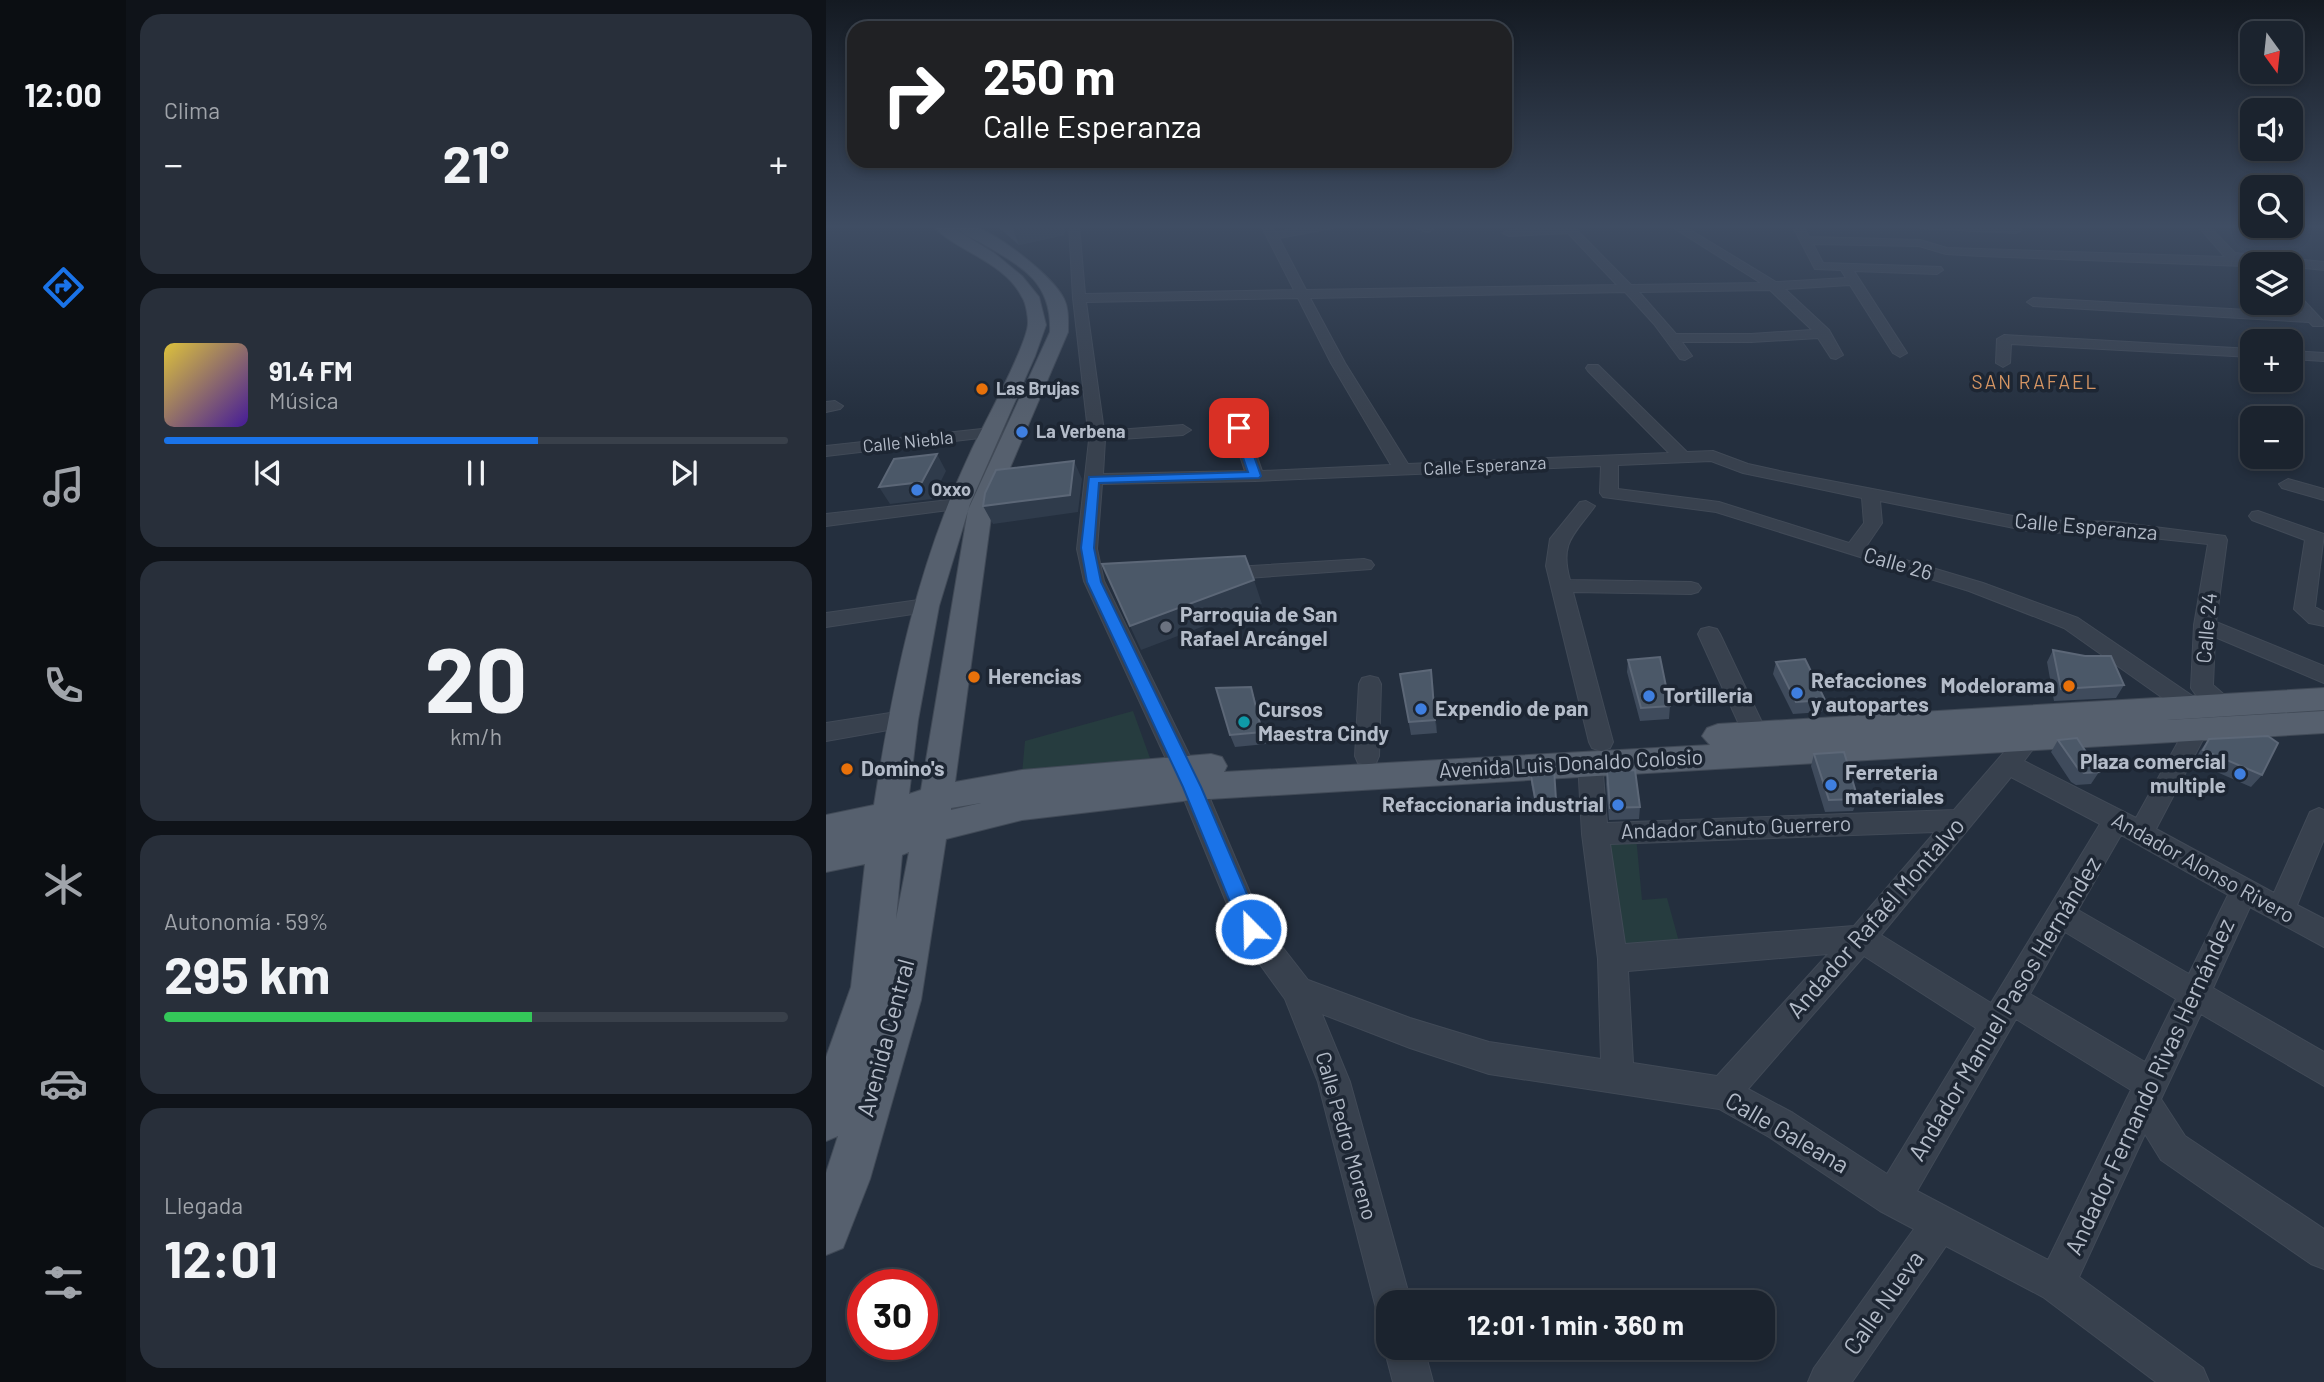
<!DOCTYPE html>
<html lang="es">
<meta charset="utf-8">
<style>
body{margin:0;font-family:Barlow,sans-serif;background:#282f3a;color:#f1f3f6;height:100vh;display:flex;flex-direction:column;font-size:26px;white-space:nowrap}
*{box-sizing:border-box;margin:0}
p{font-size:23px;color:#a0a4aa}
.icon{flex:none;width:38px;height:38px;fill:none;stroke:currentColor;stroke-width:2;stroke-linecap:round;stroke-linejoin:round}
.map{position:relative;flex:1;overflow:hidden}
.sheet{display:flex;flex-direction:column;gap:14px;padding:14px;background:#0f1319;width:700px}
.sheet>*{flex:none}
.banner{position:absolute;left:21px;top:21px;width:665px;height:147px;border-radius:21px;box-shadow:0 4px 10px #0003,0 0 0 2px #39404a;background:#202124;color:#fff;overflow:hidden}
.needle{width:46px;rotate:165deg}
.tools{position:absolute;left:1414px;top:21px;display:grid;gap:14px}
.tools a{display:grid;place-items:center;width:63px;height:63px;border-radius:14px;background:#1b232e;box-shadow:0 4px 10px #0003,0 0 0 2px #39404a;font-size:35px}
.speed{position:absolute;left:21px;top:1269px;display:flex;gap:14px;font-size:35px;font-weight:700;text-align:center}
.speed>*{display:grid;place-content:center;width:91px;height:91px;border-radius:50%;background:#1b232e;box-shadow:0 4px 10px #0003,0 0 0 2px #39404a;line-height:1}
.speed .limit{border:10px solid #d22;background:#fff;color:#111}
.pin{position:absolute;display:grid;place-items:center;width:60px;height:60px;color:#fff;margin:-30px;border-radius:14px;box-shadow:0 4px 10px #0006}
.me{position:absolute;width:77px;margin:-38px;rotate:337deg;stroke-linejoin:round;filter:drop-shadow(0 0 5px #0008)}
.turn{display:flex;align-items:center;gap:24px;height:147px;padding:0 21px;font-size:32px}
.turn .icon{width:91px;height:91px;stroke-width:2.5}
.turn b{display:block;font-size:49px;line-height:60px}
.big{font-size:52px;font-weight:700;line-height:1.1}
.sheet .widget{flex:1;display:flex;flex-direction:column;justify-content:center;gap:10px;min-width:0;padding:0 24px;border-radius:21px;background:#282f3a}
.sheet .dial{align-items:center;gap:0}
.dial b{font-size:91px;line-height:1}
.song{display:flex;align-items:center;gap:21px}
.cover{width:84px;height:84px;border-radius:10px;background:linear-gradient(135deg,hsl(50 70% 55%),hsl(260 70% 35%))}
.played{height:7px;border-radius:4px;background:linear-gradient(90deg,#1a73e8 60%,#39404a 60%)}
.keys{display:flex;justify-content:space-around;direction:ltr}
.heat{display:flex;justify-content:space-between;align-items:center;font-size:38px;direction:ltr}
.charge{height:10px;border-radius:5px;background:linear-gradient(90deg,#34c759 59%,#39404a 0)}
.trip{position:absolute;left:550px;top:1290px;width:399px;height:70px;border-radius:21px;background:#1b232e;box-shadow:0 4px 10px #0003,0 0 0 2px #39404a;font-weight:700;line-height:70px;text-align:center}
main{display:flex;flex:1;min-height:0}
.tab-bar{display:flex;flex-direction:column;width:126px;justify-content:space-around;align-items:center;background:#0b0e12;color:#a0a4aa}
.tab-bar .icon{width:49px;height:49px}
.tab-bar .selected{color:#1a73e8}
.tab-bar b{font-size:32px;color:#f1f3f6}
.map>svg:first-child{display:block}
.green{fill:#263c3f}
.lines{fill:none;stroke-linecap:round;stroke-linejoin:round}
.minor-casing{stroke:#414a57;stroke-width:2}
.major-casing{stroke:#414a57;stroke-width:2}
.minor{fill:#38414e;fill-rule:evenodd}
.major{fill:#56606e;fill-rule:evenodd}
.wall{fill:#3f4b5c}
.shaded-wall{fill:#2f3b4b}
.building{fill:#4b5868;stroke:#5c6777;stroke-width:2}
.route{fill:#1a73e8;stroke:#114b97;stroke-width:2}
.food-dot{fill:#e8710a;stroke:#1d2633;stroke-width:2.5}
.shop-dot{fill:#3f7fe0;stroke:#1d2633;stroke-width:2.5}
.worship-dot{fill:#6b7280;stroke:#1d2633;stroke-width:2.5}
.culture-dot{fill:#0f9aa8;stroke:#1d2633;stroke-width:2.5}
.labels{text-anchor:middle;stroke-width:7;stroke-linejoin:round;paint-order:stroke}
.far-poi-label{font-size:18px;font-weight:bold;fill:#b4bcc9;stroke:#1d2633;text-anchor:start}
.far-street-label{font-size:18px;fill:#b4bcc9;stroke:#1d2633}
.far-neighbourhood-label{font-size:19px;letter-spacing:2px;fill:#d59563;stroke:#1d2633}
.street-label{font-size:21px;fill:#b4bcc9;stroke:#1d2633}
.poi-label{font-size:21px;font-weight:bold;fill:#b4bcc9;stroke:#1d2633;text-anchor:start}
.near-street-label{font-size:24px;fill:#b4bcc9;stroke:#1d2633}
</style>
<main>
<nav class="tab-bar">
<b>12:00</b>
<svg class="icon selected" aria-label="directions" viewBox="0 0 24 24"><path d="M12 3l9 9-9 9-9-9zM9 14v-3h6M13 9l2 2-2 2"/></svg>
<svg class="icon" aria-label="music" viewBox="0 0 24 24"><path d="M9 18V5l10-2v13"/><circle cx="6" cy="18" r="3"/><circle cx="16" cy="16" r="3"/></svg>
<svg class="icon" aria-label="phone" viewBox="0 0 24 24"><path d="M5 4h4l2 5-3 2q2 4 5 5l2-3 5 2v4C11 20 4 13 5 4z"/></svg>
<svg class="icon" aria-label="climate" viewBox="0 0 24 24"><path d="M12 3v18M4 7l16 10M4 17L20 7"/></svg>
<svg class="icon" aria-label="car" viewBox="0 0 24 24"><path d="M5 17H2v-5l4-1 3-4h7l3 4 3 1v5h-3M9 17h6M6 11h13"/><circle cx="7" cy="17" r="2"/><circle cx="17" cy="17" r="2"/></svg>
<svg class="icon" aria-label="filters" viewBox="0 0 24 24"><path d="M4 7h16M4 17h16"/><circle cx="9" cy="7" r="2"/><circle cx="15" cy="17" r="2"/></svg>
</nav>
<section class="sheet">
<div class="widget"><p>Clima</p>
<div class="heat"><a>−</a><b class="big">21°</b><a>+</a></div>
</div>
<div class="widget">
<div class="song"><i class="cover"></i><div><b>91.4 FM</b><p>Música</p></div></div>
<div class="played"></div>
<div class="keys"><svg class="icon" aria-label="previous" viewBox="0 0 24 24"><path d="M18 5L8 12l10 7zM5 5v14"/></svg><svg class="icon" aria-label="pause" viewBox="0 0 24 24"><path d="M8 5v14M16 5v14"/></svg><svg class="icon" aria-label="next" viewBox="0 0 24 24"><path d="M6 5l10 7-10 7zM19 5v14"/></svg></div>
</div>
<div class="widget dial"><b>20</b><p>km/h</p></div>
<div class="widget"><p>Autonomía · 59%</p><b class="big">295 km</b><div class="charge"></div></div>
<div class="widget"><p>Llegada</p><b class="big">12:01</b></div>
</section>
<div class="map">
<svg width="1498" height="1382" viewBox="0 0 1498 1382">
<rect width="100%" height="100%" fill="#242f3e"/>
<path class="green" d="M 307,711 L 324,758 L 199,778 L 196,774 L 199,741 Z
M 810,836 L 816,900 L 841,898 L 855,949 L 793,956 L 774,837 Z"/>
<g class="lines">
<g class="minor-casing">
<path id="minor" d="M 243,225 L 253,225 L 259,294 L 468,290 L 435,225 L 446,225 L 449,232 L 494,225 L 522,225 L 453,238 L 480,290 L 791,285 L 742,233 L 683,236 L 677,233 L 683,230 L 736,227 L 735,225 L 746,225 L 805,285 L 935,283 L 843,225 L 856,225 L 950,282 L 1020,278 L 1015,270 L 989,269 L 966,225 L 977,225 L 983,237 L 1094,240 L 1121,248 L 1399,257 L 1371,225 L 1382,225 L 1409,253 L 1498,262 L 1498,270 L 1424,262 L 1418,266 L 1155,256 L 1120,254 L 1093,246 L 987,244 L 997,263 L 1115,267 L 1117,270 L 1111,274 L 1028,271 L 1081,353 L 1074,357 L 1067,353 L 1024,285 L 959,289 L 1003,330 L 1017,355 L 1010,359 L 1005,358 L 992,338 L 925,342 L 856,342 L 866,356 L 859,360 L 854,359 L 828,324 L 799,292 L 484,298 L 519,363 L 582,464 L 843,453 L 762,371 L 760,368 L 762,365 L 772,365 L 861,452 L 887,451 L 922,464 L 958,472 L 1208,520 L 1289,522 L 1399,536 L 1401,540 L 1390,622 L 1498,666 L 1498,683 L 1389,637 L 1387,685 L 1410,705 L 1406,711 C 1391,715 1373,701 1365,688 L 1368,625 L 1382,544 L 1289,534 L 1208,532 L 1054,501 L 1056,523 L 1039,548 L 1157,583 L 1252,618 L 1374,701 L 1378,707 L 1374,713 L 1366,715 L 1358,713 L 1238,628 L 1143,591 L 890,512 L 777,497 L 774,493 L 775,466 L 429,481 L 276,484 L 271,549 L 278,581 L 379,787 L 436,921 L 482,980 L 584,1018 L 663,1042 L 775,1059 L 772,959 L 756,834 L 752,762 L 755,755 L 764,753 L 773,755 L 776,762 L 781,823 L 1128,810 L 1193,735 L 1201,732 L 1209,735 L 1213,741 L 1198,761 L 1310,818 L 1362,724 L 1370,721 L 1378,724 L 1382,730 L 1330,829 L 1448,893 L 1484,812 L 1493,808 L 1498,810 L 1498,839 L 1471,905 L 1498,919 L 1498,947 L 1424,907 L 1387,988 L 1498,1052 L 1498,1086 L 1375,1014 L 1335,1099 L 1359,1136 L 1498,1229 L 1498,1269 L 1485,1264 L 1335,1160 L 1319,1134 L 1253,1277 L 1377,1368 L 1383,1382 L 1330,1382 L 1217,1297 L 1120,1246 L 1026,1382 L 982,1382 L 988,1368 L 1088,1229 L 1054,1211 L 943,1137 L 893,1109 L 663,1074 L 584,1048 L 496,1014 L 524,1082 L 585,1302 L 562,1302 L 562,1319 L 552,1316 L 492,1082 L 459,999 L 415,938 L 353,787 L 258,581 L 251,549 L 263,440 L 247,298 ZM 944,290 L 986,330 L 925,334 L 850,334 L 813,292 ZM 472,298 L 505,363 L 565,465 L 436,471 L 413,405 L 405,400 L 397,405 L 419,471 L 277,474 L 279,440 L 357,435 L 365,430 L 357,425 L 278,431 L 260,302 ZM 885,461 L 917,473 L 1036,498 L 1038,523 L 1023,543 L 893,502 L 792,489 L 792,465 ZM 1185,777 L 1274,824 L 1165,1003 L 1055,935 ZM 1109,832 L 1028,926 L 799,944 L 784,844 ZM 1295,835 L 1402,895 L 1363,974 L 1252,910 ZM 1239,932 L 1350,999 L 1319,1062 L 1204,994 ZM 1002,954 L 891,1076 L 807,1063 L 802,971 ZM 1038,956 L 1150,1028 L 1061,1174 L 967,1113 L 922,1089 ZM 1190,1019 L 1305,1090 L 1222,1260 L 1091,1191 Z
M 579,225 L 600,225 L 607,229 L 602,232 Z
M 1089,225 C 1109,225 1182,221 1196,230 L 1190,233 L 1094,228 Z
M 1465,290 L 1469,291 L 1498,322 L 1497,326 L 1487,326 L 1483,322 L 1207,306 L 1201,302 L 1207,298 L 1476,313 L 1465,301 Z
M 1178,335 L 1426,349 L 1426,357 L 1185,344 L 1184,363 L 1177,367 L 1170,363 L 1171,339 Z
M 1465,351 L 1498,353 L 1498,361 L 1465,359 Z
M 9,401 L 17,406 L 14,409 L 0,412 L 0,402 Z
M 165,428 L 173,433 L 171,436 L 0,456 L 0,446 Z
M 1462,479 L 1498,489 L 1498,500 L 1456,488 L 1453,484 Z
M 132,499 L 138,500 L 141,504 L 138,508 L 0,526 L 0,514 Z
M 760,501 L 769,506 C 749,534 733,542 744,580 L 865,582 L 872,584 L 875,588 L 872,592 L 865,594 L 747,592 L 787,742 L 784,748 L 775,751 L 766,748 L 763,742 L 720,566 L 724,539 L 754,502 Z
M 1432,511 L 1498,534 L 1489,607 L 1498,612 L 1498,626 L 1483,623 L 1468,609 L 1479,540 L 1426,520 L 1423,516 L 1426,512 Z
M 538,559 L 545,561 L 548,565 L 545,569 L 393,580 L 386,578 L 383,574 L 386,570 L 393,568 Z
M 100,599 L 107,601 L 110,606 L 107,611 L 0,627 L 0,613 Z
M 883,627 L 891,629 L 894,634 L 941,733 L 937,739 L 929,742 L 921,739 L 917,733 L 872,634 L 875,629 Z
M 544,676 L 552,678 L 555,684 L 553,756 L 550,763 L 541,765 L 532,763 L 529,756 L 533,684 L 536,678 Z
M 77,711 L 85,714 L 89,720 L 85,726 L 0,741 L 0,723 Z
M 562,1340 L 562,1348 L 598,1348 L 607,1382 L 567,1382 L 558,1348 Z"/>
</g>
<g class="major-casing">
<path id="major" d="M 106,225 L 123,225 L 168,253 L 196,276 L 213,297 L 220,325 L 209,356 L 144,504 L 113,606 L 92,720 L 83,794 L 95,790 L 142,510 L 224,332 C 226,281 195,266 155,243 C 145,238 135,233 127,225 C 132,225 139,224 144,225 C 169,231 227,276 238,299 C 243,309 242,321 242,332 L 166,510 L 129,782 L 196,770 L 385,754 L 396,757 L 401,766 L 398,772 L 884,745 L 876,736 L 881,728 L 892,724 L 1498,688 L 1498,710 L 1341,720 L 1498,711 L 1498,733 L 366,800 L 196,820 L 120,839 L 95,1000 L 44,1179 L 17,1248 L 0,1255 L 0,1173 L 12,1136 L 0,1141 L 0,1057 L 25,987 L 39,864 L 0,872 L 0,815 L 48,805 C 68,679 91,565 146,449 C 157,426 202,343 202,323 C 202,316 200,303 196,297 C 178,261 131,252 106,225 ZM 155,803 L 125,810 L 125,808 ZM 83,852 L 70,919 L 76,855 Z"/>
</g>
<use href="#minor" class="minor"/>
<use href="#major" class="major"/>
</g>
<path class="wall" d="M 170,225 L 240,225 L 238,235 L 193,245 Z
M 1227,650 L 1298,685 L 1290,698 L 1228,701 L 1221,662 Z
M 802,660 L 844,706 L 843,719 L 814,721 L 801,672 Z
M 950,662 L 999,700 L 996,712 L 967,714 L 947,674 Z
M 605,670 L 611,733 L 585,735 L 574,674 Z
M 425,687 L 429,700 L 440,744 L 409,747 L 404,735 Z
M 1383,739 L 1436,775 L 1425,787 L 1368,762 L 1374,751 Z
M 1232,740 L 1273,772 L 1265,784 L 1250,785 L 1245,782 L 1225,752 Z
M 988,754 L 1032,799 L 1027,811 L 999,812 L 985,766 Z
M 704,770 L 730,812 L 711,815 L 705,783 Z
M 781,771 L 814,807 L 813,819 L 783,820 L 780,784 Z"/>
<path class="shaded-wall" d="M 195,225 L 240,225 L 238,235 L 193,245 L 186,227 Z
M 111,454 L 120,471 L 106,499 L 64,504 L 53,487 Z
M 248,461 L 256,479 L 252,512 L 167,524 L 157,506 Z
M 428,580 L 436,604 L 315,650 L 304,626 Z
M 605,670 L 607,682 L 611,733 L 609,720 Z
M 425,687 L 429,700 L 440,744 L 436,732 Z
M 730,800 L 730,812 L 711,815 L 710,803 Z"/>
<path class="building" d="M 111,454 L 96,482 L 53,487 L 68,459 Z
M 248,461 L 244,495 L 157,506 L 159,493 L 170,470 Z
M 419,556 L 428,580 L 304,626 L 276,564 Z
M 1227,650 L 1259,656 L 1285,656 L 1298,685 L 1235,689 Z
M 834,657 L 844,706 L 815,708 L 802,660 Z
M 979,659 L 999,700 L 970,702 L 950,662 Z
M 605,670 L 609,720 L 583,722 L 574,674 Z
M 425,687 L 436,732 L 404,735 L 390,688 Z
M 1442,736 L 1452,743 L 1436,775 L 1377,750 L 1383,739 Z
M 1251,738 L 1273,772 L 1258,773 L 1253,770 L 1232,740 Z
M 1018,752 L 1032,799 L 1003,800 L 988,754 Z
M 728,769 L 730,800 L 710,803 L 704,770 Z
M 809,770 L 814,807 L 784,808 L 781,771 Z"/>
<linearGradient id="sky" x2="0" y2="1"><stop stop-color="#141a22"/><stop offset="0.54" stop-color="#3f4d63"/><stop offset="1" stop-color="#3f4d63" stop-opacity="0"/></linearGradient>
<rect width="1498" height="419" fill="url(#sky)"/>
<path class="route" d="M 413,425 L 418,428 L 435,476 L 433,478 L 273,483 L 268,548 L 275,582 L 375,787 L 436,929 L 433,935 L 425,938 L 418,935 L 415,929 L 357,787 L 261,582 L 255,548 L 263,477 L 422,472 L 407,428 Z"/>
<g class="food-dot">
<circle cx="156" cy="389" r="7"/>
<circle cx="148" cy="677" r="7"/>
<circle cx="1243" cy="686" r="7"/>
<circle cx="21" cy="769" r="7"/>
</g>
<g class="shop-dot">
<circle cx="196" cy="432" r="7"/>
<circle cx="91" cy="490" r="7"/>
<circle cx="971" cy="693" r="7"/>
<circle cx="823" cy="696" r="7"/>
<circle cx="595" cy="709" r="7"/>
<circle cx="1414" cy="774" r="7"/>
<circle cx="1005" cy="785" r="7"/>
<circle cx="792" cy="805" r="7"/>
</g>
<circle class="worship-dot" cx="340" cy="627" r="7"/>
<circle class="culture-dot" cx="418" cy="722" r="7"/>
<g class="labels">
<g class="far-poi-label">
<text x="170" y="395">Las Brujas</text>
<text x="210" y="438">La Verbena</text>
<text x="105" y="496">Oxxo</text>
</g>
<g class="far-street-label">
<text transform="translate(82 442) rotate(-6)" y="6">Calle Niebla</text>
<text transform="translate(659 466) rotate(-3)" y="6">Calle Esperanza</text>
</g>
<g class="far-neighbourhood-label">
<text x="1209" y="389">SAN RAFAEL</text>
</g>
<g class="street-label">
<text transform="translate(1260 527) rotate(5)" y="7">Calle Esperanza</text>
<text transform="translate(1072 564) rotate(16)" y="7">Calle 26</text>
<text transform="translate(1381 628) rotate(-85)" y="7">Calle 24</text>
<text transform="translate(745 764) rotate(-3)" y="7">Avenida Luis Donaldo Colosio</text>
<text transform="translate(910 828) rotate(-2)" y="7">Andador Canuto Guerrero</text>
<text transform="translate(1377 868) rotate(29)" y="7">Andador Alonso Rivero</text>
<text transform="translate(520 1136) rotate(74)" y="7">Calle Pedro Moreno</text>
</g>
<g class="poi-label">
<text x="354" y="622">Parroquia de San<tspan x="354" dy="24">Rafael Arcángel</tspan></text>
<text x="162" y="684">Herencias</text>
<text x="985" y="688">Refacciones<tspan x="985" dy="24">y autopartes</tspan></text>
<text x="1229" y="693" text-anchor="end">Modelorama</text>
<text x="837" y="703">Tortilleria</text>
<text x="609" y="716">Expendio de pan</text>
<text x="432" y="717">Cursos<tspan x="432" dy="24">Maestra Cindy</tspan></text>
<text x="1400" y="769" text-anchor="end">Plaza comercial<tspan x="1400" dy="24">multiple</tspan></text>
<text x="35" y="776">Domino's</text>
<text x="1019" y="780">Ferreteria<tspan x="1019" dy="24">materiales</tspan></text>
<text x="778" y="812" text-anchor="end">Refaccionaria industrial</text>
</g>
<g class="near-street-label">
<text transform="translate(1050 918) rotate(-49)" y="8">Andador Rafaél Montalvo</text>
<text transform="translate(1179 1009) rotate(-59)" y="8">Andador Manuel Pasos Hernández</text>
<text transform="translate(60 1038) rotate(-75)" y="8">Avenida Central</text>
<text transform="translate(1324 1087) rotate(-65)" y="8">Andador Fernando Rivas Hernández</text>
<text transform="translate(961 1133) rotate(30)" y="8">Calle Galeana</text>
<text transform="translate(1058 1303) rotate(-55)" y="8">Calle Nueva</text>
</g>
</g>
</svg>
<div class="tools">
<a><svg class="needle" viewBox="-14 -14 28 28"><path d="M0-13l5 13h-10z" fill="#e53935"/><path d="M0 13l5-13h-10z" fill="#a0a4aa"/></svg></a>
<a><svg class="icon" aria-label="sound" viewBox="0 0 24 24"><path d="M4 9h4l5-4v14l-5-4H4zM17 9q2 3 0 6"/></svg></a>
<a><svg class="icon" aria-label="search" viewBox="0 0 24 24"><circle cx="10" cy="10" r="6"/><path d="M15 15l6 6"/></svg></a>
<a><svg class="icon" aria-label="layers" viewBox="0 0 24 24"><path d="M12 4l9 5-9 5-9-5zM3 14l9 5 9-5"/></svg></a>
<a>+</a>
<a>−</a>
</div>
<div class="speed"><div class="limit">30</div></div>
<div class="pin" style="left:413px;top:428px;background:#d93025"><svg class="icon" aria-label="arrive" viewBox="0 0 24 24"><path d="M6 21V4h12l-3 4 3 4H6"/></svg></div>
<svg class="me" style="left:425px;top:929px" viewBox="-20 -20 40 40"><circle r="17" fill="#1a73e8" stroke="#fff" stroke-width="3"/><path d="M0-11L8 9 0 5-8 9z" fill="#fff"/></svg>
<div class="trip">12:01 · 1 min · 360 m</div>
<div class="banner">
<div class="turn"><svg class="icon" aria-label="right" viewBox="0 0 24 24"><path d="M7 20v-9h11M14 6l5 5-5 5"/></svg><div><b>250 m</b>Calle Esperanza</div></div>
</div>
</div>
</main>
